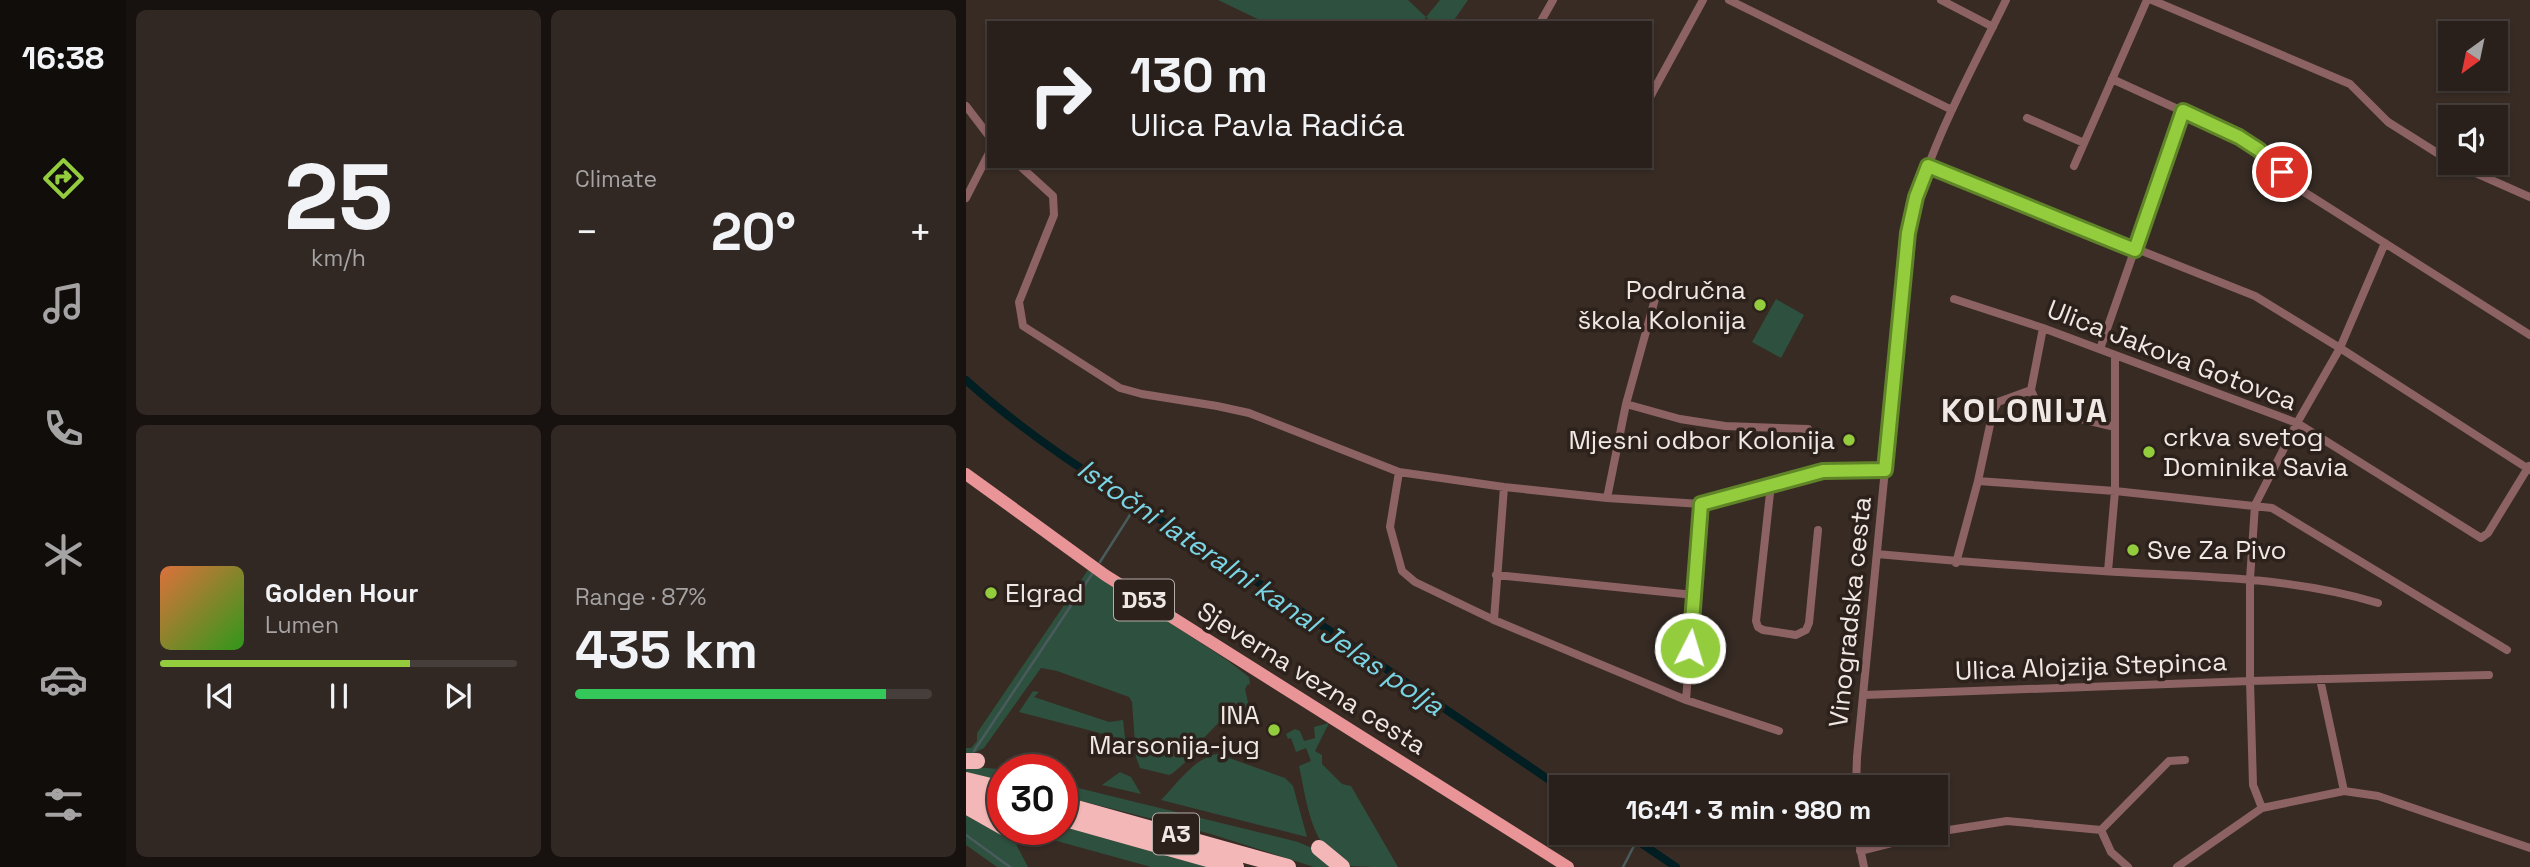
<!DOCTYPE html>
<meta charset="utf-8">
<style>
body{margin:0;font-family:"Space Grotesk",sans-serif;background:#312824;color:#f1f3f6;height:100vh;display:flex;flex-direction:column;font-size:26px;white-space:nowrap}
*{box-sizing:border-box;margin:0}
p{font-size:23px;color:#a5a3a3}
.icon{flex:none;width:38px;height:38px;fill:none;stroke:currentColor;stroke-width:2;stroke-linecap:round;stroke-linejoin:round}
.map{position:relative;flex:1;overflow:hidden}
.details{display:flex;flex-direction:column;gap:10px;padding:10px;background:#17120f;width:840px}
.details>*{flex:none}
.top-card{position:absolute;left:21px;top:21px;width:665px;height:147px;border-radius:0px;box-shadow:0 2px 5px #0004,0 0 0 2px #453e3a;background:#29201b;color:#f1f3f6;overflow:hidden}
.needle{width:46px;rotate:213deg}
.buttons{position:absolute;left:1472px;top:21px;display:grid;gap:14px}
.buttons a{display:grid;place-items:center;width:70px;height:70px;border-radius:0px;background:#29201b;box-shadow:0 2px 5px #0004,0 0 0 2px #453e3a;font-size:35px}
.speed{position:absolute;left:21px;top:754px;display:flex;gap:14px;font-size:35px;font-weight:700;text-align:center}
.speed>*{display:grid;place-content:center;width:91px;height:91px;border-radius:50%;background:#29201b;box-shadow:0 2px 5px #0004,0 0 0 2px #453e3a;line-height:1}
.speed .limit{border:10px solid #d22;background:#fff;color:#111}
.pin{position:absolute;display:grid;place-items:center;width:60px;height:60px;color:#fff;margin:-30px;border:4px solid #fff;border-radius:50%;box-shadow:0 2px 7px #0007}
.me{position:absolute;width:77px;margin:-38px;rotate:5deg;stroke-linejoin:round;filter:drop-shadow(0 0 5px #0008)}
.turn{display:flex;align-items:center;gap:24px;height:147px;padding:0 28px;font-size:32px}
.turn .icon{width:91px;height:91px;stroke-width:2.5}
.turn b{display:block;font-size:49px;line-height:60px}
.big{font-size:52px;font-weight:700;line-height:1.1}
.details .card{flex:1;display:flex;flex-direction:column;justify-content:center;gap:10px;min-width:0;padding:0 24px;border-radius:10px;background:#312824}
.details .dial{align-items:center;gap:0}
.dial b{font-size:91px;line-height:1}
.song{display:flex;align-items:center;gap:21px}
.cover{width:84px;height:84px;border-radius:10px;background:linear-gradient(135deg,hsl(20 70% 55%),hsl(110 70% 35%))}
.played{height:7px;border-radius:4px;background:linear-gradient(90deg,#93cc3d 70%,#453e3a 70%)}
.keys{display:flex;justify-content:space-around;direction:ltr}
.heat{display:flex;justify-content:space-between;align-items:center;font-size:38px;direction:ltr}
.charge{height:10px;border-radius:5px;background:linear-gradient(90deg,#34c759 87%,#453e3a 0)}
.details .tiles{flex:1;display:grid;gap:10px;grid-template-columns:repeat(2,1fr)}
.trip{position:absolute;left:583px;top:775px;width:399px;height:70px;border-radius:0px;background:#29201b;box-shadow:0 2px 5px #0004,0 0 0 2px #453e3a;font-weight:700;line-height:70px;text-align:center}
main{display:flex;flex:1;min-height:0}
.menu{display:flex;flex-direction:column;width:126px;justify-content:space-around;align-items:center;background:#100d0b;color:#a5a3a3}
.menu .icon{width:49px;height:49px}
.menu .current{color:#93cc3d}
.menu b{font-size:32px;color:#f1f3f6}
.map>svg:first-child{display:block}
.green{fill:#2e503e}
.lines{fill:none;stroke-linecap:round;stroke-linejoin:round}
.stream{stroke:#495b5d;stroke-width:2.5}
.canal{stroke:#011e23;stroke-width:8}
.minor{stroke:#8c6263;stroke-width:8}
.primary{stroke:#e99597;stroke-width:12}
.motorway{stroke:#f4b7b7;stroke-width:16}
.route-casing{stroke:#608528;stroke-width:18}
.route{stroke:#93cc3d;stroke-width:12}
.poi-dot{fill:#93cc3d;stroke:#2d211b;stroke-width:2.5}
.labels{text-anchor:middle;stroke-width:7;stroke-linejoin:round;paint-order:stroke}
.shield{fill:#2d211b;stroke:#b6aca8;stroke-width:2}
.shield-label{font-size:24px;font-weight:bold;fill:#f0e8e4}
.poi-label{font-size:26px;fill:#f0e8e4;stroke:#2d211b;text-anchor:end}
.street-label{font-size:26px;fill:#f0e8e4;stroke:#2d211b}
.water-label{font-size:28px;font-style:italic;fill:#79d5e4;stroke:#2d211b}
.district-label{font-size:33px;font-weight:bold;letter-spacing:2px;fill:#f0e8e4;stroke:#2d211b}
</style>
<main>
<nav class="menu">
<b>16:38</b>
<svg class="icon current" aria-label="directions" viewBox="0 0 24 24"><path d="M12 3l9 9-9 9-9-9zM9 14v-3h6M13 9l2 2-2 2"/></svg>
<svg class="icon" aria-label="music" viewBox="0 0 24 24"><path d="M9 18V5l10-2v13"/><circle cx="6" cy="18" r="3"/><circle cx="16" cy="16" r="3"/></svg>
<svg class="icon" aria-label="phone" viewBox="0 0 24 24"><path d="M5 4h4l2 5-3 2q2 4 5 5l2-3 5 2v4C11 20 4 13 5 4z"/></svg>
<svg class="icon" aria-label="climate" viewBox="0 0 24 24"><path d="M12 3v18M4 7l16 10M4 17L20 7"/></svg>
<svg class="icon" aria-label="car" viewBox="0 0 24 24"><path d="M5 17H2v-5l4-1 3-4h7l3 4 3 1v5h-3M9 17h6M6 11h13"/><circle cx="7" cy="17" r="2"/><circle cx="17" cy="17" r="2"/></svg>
<svg class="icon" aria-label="filters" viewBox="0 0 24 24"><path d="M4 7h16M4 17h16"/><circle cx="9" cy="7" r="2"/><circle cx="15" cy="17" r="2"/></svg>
</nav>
<section class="details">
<div class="tiles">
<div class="card dial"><b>25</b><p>km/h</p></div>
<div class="card"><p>Climate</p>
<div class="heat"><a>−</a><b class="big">20°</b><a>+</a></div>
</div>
<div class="card">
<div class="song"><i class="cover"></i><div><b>Golden Hour</b><p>Lumen</p></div></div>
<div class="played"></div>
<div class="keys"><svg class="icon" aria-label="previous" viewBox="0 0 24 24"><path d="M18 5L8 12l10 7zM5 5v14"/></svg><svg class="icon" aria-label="pause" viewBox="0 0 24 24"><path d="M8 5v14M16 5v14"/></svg><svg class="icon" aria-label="next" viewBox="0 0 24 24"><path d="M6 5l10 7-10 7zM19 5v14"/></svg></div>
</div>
<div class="card"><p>Range · 87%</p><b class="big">435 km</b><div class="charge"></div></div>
</div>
</section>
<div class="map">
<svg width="1564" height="867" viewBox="0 0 1564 867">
<rect width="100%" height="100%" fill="#372b24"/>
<path class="green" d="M 252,0 L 442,0 L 460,17 L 474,0 L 502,0 L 486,23 L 468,23 L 460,17 L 456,23 L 300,23 Z
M 810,299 L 838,315 L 815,358 L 786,342 Z
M 122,570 L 261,660 L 283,677 L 284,685 L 282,684 L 279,689 L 284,711 L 281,712 L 283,720 L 261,714 L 232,744 L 238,746 L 207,773 L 203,775 L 174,768 L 170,757 L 166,702 L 163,697 L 91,671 L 75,668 L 18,748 L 0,757 L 0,748 L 5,748 L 11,741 L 11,733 Z
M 67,691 L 73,692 L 68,697 L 143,722 L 157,720 L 160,747 L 157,747 L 153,738 L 53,712 Z
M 363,723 L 349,751 L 356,755 L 356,764 L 376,784 L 385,786 L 432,867 C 420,867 392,867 382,866 C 344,848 341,802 333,766 L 345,761 L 340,748 L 330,752 L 325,738 L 322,739 L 320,734 L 329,729 L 334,731 L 338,741 L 349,738 L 348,727 Z
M 252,754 L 319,778 L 327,786 L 341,837 L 195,800 C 210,785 230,756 252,754 Z
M 0,766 L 42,770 L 37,770 L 37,782 L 0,774 Z
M 154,772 L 165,777 L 175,794 L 136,785 Z
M 96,784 L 332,842 L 346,848 L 370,867 L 348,867 L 245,834 L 96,796 Z
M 0,811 L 44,837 L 49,842 L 62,867 L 31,867 L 0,845 Z
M 96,826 L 249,867 L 185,867 L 51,830 L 96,830 Z"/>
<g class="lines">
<path class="stream" d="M 134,562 L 171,504
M 8,751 L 126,574
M 0,835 L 44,867
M 657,867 L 671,840"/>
<path class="canal" d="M 0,380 C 78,451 173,505 261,562 C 373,636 484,712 595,788
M 660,833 L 710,867"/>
<path class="minor" d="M 763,0 L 986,110
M 975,0 L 1027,27
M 1186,0 L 1384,84 L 1422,122 L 1484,161
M 574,23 L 587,0
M 1146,79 L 1273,137 L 1293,150 L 1335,190 L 1564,335
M 684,97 L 737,0
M 0,106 L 23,136
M 1061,118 L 1118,143
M 1487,163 L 1564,197
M 54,166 L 87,196 L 88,215 L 53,302 L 57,326 L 154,388 L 176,394 L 251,406 L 283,413 L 433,472 L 538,487 L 641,498 L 735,504 L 857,471 L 919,470
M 962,166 L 1289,296 L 1374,348 L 1564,470
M 1108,166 L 1181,0
M 0,198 L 23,153
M 988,299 L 1077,328 L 1331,423 L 1515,538 L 1522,533 L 1563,466
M 1077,328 L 1065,390 L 1071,404 L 1090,413 L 1149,427
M 1134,349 L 1217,111
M 660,404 L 714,419 L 759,426 L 842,429
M 433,472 L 424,527 L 436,571 L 449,582 L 528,620 L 720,700 L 813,731
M 1012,481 L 1149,491 L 1306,508 L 1541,650
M 805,484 L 790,621 L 792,627 L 797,630 L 830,635 L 840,630 L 843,623 L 852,530
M 641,498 L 660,404 L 689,299
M 911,554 C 997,562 1083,568 1170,573 C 1251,577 1333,579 1412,603
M 990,563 L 1012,481 L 1027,411 L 1032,402 L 1065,390
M 1142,571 L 1149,491 L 1149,355
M 530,575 L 728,595
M 528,620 L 538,487
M 1354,679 L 1378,791
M 898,695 L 1284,681 L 1523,675
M 720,700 L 735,504
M 890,788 L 891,757 L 942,233 C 960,151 1003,76 1040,0
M 1296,808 L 1287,785 L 1284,681 L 1284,579 L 1289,505 L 1331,423 L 1374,348 L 1419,243
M 1135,830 L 1145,852 L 1162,867
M 970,832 L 1041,821 L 1135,830 L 1203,761 L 1219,760
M 891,833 L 898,867
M 894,851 L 965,833
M 1211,867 L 1296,808 L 1378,791 L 1412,796 L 1564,848"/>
<path class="primary" d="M 0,474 L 139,575 L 602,867"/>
<path class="motorway" d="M 0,761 L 11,761
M 0,780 L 37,789
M 0,796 L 37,804
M 96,804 L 322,867
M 0,806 L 37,827
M 96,818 L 270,867
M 353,848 L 376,867"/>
</g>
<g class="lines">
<g class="route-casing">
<path id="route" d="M 724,648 L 735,504 L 857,471 L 919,470 L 942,233 L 950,197 L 962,166 L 1169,250 L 1217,111 L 1273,137 L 1293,150 L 1316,172"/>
</g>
<use href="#route" class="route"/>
</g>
<g class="poi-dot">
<circle cx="794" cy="305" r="7"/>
<circle cx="883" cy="440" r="7"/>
<circle cx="1183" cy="452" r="7"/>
<circle cx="1167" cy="550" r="7"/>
<circle cx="25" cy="593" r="7"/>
<circle cx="308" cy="730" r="7"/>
</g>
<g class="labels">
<g class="shield">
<rect x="148" y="579.5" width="60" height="41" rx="5"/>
<rect x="187" y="813.5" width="46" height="41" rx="5"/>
</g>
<g class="shield-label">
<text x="178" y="608">D53</text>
<text x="210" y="842">A3</text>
</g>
<g class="poi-label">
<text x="780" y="299">Područna<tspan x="780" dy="30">škola Kolonija</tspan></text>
<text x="1197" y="446" text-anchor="start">crkva svetog<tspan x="1197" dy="30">Dominika Savia</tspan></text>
<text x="869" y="449">Mjesni odbor Kolonija</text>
<text x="1181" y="559" text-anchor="start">Sve Za Pivo</text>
<text x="39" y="602" text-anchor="start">Elgrad</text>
<text x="294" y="724">INA<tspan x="294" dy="30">Marsonija-jug</tspan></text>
</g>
<g class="street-label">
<text transform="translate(1206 355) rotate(21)" y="9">Ulica Jakova Gotovca</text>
<text transform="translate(884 612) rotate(-84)" y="9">Vinogradska cesta</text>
<text transform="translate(1125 666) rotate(-2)" y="9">Ulica Alojzija Stepinca</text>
<text transform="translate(346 678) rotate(32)" y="9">Sjeverna vezna cesta</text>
</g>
<g class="water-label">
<text transform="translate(295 587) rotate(34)" y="10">Istočni lateralni kanal Jelas polja</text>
</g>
<g class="district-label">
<text x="1059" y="422">KOLONIJA</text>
</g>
</g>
</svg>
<div class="buttons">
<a><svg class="needle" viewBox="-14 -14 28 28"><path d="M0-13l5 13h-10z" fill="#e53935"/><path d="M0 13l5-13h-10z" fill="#a5a3a3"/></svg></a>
<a><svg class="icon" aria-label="sound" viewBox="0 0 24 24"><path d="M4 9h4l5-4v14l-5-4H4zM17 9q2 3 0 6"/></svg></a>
</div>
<div class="speed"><div class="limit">30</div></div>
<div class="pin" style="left:1316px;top:172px;background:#d93025"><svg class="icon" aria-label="arrive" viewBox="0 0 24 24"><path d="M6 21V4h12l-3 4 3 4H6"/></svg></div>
<svg class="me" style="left:724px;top:648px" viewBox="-20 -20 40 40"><circle r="17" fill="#93cc3d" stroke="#fff" stroke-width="3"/><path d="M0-11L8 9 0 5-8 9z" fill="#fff"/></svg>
<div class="trip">16:41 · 3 min · 980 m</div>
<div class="top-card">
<div class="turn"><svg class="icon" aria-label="right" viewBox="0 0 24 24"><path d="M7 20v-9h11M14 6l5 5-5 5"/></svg><div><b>130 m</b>Ulica Pavla Radića</div></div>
</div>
</div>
</main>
